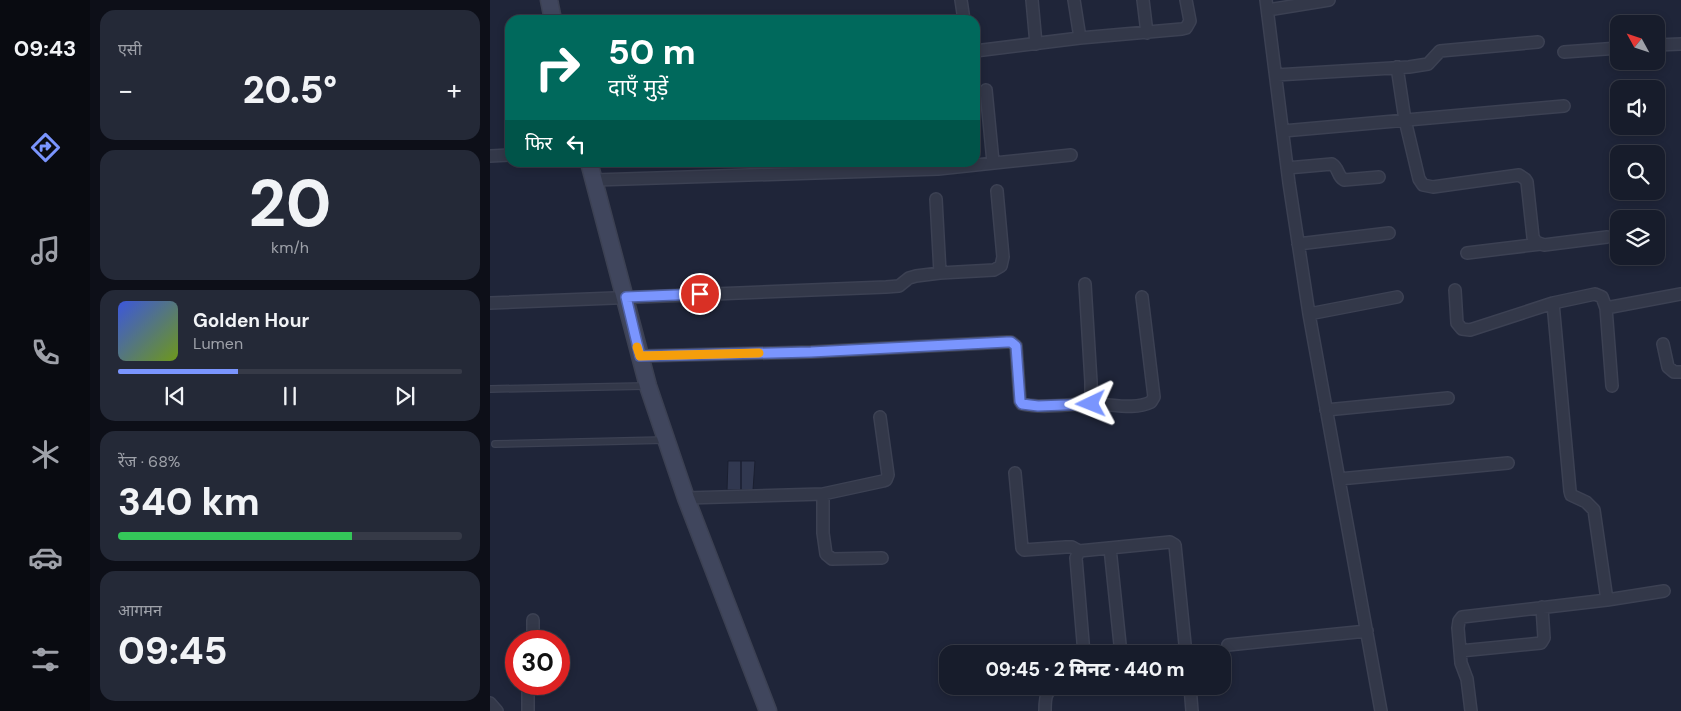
<!DOCTYPE html>
<html lang="hi">
<meta charset="utf-8">
<style>
body{margin:0;font-family:"DM Sans","Noto Sans Devanagari",sans-serif;background:#242937;color:#f1f3f6;height:100vh;display:flex;flex-direction:column;font-size:19px;white-space:nowrap}
*{box-sizing:border-box;margin:0}
p{font-size:16px;color:#9ea1a9}
.icon{flex:none;width:28px;height:28px;fill:none;stroke:currentColor;stroke-width:2;stroke-linecap:round;stroke-linejoin:round}
.map{position:relative;flex:1;overflow:hidden}
.panel{display:flex;flex-direction:column;gap:10px;padding:10px;background:#0d0f18;width:400px}
.panel>*{flex:none}
.banner{position:absolute;left:15px;top:15px;width:475px;height:152px;border-radius:15px;box-shadow:0 2px 8px #0003,0 0 0 1px #363a47;background:#00695c;color:#fff;overflow:hidden}
.needle{width:32px;rotate:310deg}
.buttons{position:absolute;left:1120px;top:15px;display:grid;gap:10px}
.buttons a{display:grid;place-items:center;width:55px;height:55px;border-radius:10px;background:#171c2b;box-shadow:0 2px 8px #0003,0 0 0 1px #363a47;font-size:25px}
.speed{position:absolute;left:15px;top:630px;display:flex;gap:10px;font-size:25px;font-weight:700;text-align:center}
.speed>*{display:grid;place-content:center;width:65px;height:65px;border-radius:50%;background:#171c2b;box-shadow:0 2px 8px #0003,0 0 0 1px #363a47;line-height:1}
.speed .limit{border:8px solid #d22;background:#fff;color:#111}
.pin{position:absolute;display:grid;place-items:center;width:42px;height:42px;color:#fff;margin:-21px;border:2px solid #fff;border-radius:50%;box-shadow:0 1px 5px #0007}
.me{position:absolute;width:55px;margin:-28px;rotate:268deg;stroke-linejoin:round;filter:drop-shadow(0 0 4px #0008)}
.turn{display:flex;align-items:center;gap:18px;height:105px;padding:0 20px;font-size:22px}
.turn .icon{width:65px;height:65px;stroke-width:2.5}
.turn b{display:block;font-size:35px;line-height:42px}
.then{display:flex;align-items:center;height:48px;padding:0 20px;background:#0003;gap:10px;font-size:19px}
.big{font-size:38px;font-weight:800;line-height:1.1}
.panel .widget{flex:1;display:flex;flex-direction:column;justify-content:center;gap:8px;min-width:0;padding:0 18px;border-radius:15px;background:#242937}
.panel .dial{align-items:center;gap:0}
.dial b{font-size:65px;line-height:1}
.song{display:flex;align-items:center;gap:15px}
.cover{width:60px;height:60px;border-radius:8px;background:linear-gradient(135deg,hsl(230 70% 55%),hsl(80 70% 35%))}
.played{height:5px;border-radius:2px;background:linear-gradient(90deg,#7a95fe 35%,#363a47 35%)}
.keys{display:flex;justify-content:space-around;direction:ltr}
.heat{display:flex;justify-content:space-between;align-items:center;font-size:28px;direction:ltr}
.charge{height:8px;border-radius:4px;background:linear-gradient(90deg,#34c759 68%,#363a47 0)}
.trip{position:absolute;left:449px;top:645px;width:292px;height:50px;border-radius:15px;background:#171c2b;box-shadow:0 2px 8px #0003,0 0 0 1px #363a47;font-weight:800;line-height:50px;text-align:center}
main{display:flex;flex:1;min-height:0}
.dock{display:flex;flex-direction:column;width:90px;justify-content:space-around;align-items:center;background:#090b11;color:#9ea1a9}
.dock .icon{width:35px;height:35px}
.dock .active{color:#7a95fe}
.dock b{font-size:22px;color:#f1f3f6}
.map>svg:first-child{display:block}
.building{fill:#313850;stroke:#1a1f30}
.lines{fill:none;stroke-linecap:round;stroke-linejoin:round}
.lane-casing{stroke:#3c4153;stroke-width:8}
.street-casing{stroke:#3c4153;stroke-width:14}
.secondary-casing{stroke:#3c4153;stroke-width:19}
.lane{stroke:#333849;stroke-width:5.5}
.street{stroke:#333849;stroke-width:11}
.secondary{stroke:#40465d;stroke-width:16}
.route-casing{stroke:#4f61a5;stroke-width:12}
.route{stroke:#7a95fe;stroke-width:9}
.slow{stroke:#f59e0b;stroke-width:9}
</style>
<main>
<nav class="dock">
<b>09:43</b>
<svg class="icon active" aria-label="directions" viewBox="0 0 24 24"><path d="M12 3l9 9-9 9-9-9zM9 14v-3h6M13 9l2 2-2 2"/></svg>
<svg class="icon" aria-label="music" viewBox="0 0 24 24"><path d="M9 18V5l10-2v13"/><circle cx="6" cy="18" r="3"/><circle cx="16" cy="16" r="3"/></svg>
<svg class="icon" aria-label="phone" viewBox="0 0 24 24"><path d="M5 4h4l2 5-3 2q2 4 5 5l2-3 5 2v4C11 20 4 13 5 4z"/></svg>
<svg class="icon" aria-label="climate" viewBox="0 0 24 24"><path d="M12 3v18M4 7l16 10M4 17L20 7"/></svg>
<svg class="icon" aria-label="car" viewBox="0 0 24 24"><path d="M5 17H2v-5l4-1 3-4h7l3 4 3 1v5h-3M9 17h6M6 11h13"/><circle cx="7" cy="17" r="2"/><circle cx="17" cy="17" r="2"/></svg>
<svg class="icon" aria-label="filters" viewBox="0 0 24 24"><path d="M4 7h16M4 17h16"/><circle cx="9" cy="7" r="2"/><circle cx="15" cy="17" r="2"/></svg>
</nav>
<section class="panel">
<div class="widget"><p>एसी</p>
<div class="heat"><a>−</a><b class="big">20.5°</b><a>+</a></div>
</div>
<div class="widget dial"><b>20</b><p>km/h</p></div>
<div class="widget">
<div class="song"><i class="cover"></i><div><b>Golden Hour</b><p>Lumen</p></div></div>
<div class="played"></div>
<div class="keys"><svg class="icon" aria-label="previous" viewBox="0 0 24 24"><path d="M18 5L8 12l10 7zM5 5v14"/></svg><svg class="icon" aria-label="pause" viewBox="0 0 24 24"><path d="M8 5v14M16 5v14"/></svg><svg class="icon" aria-label="next" viewBox="0 0 24 24"><path d="M6 5l10 7-10 7zM19 5v14"/></svg></div>
</div>
<div class="widget"><p>रेंज · 68%</p><b class="big">340 km</b><div class="charge"></div></div>
<div class="widget"><p>आगमन</p><b class="big">09:45</b></div>
</section>
<div class="map">
<svg width="1191" height="711" viewBox="0 0 1191 711">
<rect width="100%" height="100%" fill="#1f2539"/>
<path class="building" d="M 238,461 L 251,461 L 251,490 L 237,490 Z
M 251,461 L 265,461 L 263,490 L 251,490 Z"/>
<g class="lines">
<g class="lane-casing">
<path id="lane" d="M 0,389 L 155,386
M 5,444 L 175,440"/>
</g>
<g class="street-casing">
<path id="street" d="M 471,0 L 474,20
M 542,0 L 546,44
M 584,0 L 590,38
M 653,0 L 657,33
M 776,0 L 799,183 L 819,314 L 891,711
M 778,10 L 839,0
M 1166,45 L 1191,44
M 485,51 L 590,38 L 692,29 L 696,28 L 700,21 L 696,0
M 1074,52 L 1129,48
M 907,67 L 915,120 L 929,179 L 933,185 L 943,187 L 1029,175 L 1035,179 L 1037,182 L 1043,237 L 1046,242 L 1054,245 L 1117,237
M 786,75 L 919,67 L 938,64 L 950,51 L 1048,42
M 496,90 L 503,162
M 793,131 L 1074,106
M 0,156 L 20,155
M 797,168 L 842,164 C 849,168 847,176 854,180 L 889,177
M 105,180 L 448,169 L 581,155
M 446,199 L 450,273
M 808,244 L 899,233
M 977,253 L 1051,244
M 595,284 L 601,382 L 601,404
M 965,290 L 967,323 L 972,329 L 980,330 L 1063,303 L 1105,294 L 1112,297 L 1116,308 L 1191,294
M 0,303 L 396,287 L 409,286 L 419,278 L 426,276 L 450,273 L 504,270 L 511,266 L 513,257 L 507,191
M 1063,303 L 1080,491 L 1081,495 L 1096,502 L 1104,510 L 1117,600
M 1116,308 L 1122,386
M 819,314 L 907,297
M 1173,344 L 1178,367 L 1184,372 L 1191,372
M 150,356 L 321,352 L 517,342 L 521,342 L 526,346 L 530,401 L 532,404 C 553,409 578,404 599,404 C 619,403 643,411 661,402 L 664,397 L 652,297
M 836,410 L 958,398
M 525,473 L 532,548 L 534,550 L 576,547 L 582,547 L 589,551
M 849,479 L 1018,463
M 333,494 L 333,533 L 336,554 L 342,559 L 392,558
M 196,498 L 333,494 L 393,481 L 396,480 L 398,475 L 390,417
M 620,548 L 631,654
M 43,620 L 43,641
M 738,645 L 877,631
M 970,651 L 1051,643 L 1054,638 L 1052,607
M 594,654 L 586,558 L 589,551 L 680,542 L 685,545 L 696,654
M 700,686 L 702,711
M 0,703 L 7,711
M 38,711 L 38,684
M 555,711 C 555,694 556,688 574,686
M 981,711 L 977,679 L 971,663 L 968,628 L 969,621 L 972,617 L 1117,600 L 1174,591"/>
</g>
<g class="secondary-casing">
<path id="secondary" d="M 59,0 L 63,20
M 99,162 L 158,386 L 196,498 L 278,711"/>
</g>
<use href="#lane" class="lane"/>
<use href="#street" class="street"/>
<use href="#secondary" class="secondary"/>
</g>
<g class="lines">
<g class="route-casing">
<path id="route" d="M 210,294 L 136,297 L 150,356 L 321,352 L 517,342 L 521,342 L 526,346 L 530,401 L 532,404 L 548,406 L 601,404"/>
</g>
<use href="#route" class="route"/>
<path class="slow" d="M 147,347 L 150,356 L 269,353"/>
</g>
</svg>
<div class="buttons">
<a><svg class="needle" viewBox="-14 -14 28 28"><path d="M0-13l5 13h-10z" fill="#e53935"/><path d="M0 13l5-13h-10z" fill="#9ea1a9"/></svg></a>
<a><svg class="icon" aria-label="sound" viewBox="0 0 24 24"><path d="M4 9h4l5-4v14l-5-4H4zM17 9q2 3 0 6"/></svg></a>
<a><svg class="icon" aria-label="search" viewBox="0 0 24 24"><circle cx="10" cy="10" r="6"/><path d="M15 15l6 6"/></svg></a>
<a><svg class="icon" aria-label="layers" viewBox="0 0 24 24"><path d="M12 4l9 5-9 5-9-5zM3 14l9 5 9-5"/></svg></a>
</div>
<div class="speed"><div class="limit">30</div></div>
<div class="pin" style="left:210px;top:294px;background:#d93025"><svg class="icon" aria-label="arrive" viewBox="0 0 24 24"><path d="M6 21V4h12l-3 4 3 4H6"/></svg></div>
<svg class="me" style="left:601px;top:404px" viewBox="-20 -20 40 40"><path d="M0-17L14 15 0 8-14 15z" fill="#7a95fe" stroke="#fff" stroke-width="4"/></svg>
<div class="trip">09:45 · 2 मिनट · 440 m</div>
<div class="banner">
<div class="turn"><svg class="icon" aria-label="right" viewBox="0 0 24 24"><path d="M7 20v-9h11M14 6l5 5-5 5"/></svg><div><b>50 m</b>दाएँ मुड़ें</div></div>
<div class="then">फिर<svg class="icon" aria-label="left" viewBox="0 0 24 24"><path d="M17 20v-9H6M10 6l-5 5 5 5"/></svg></div>
</div>
</div>
</main>
